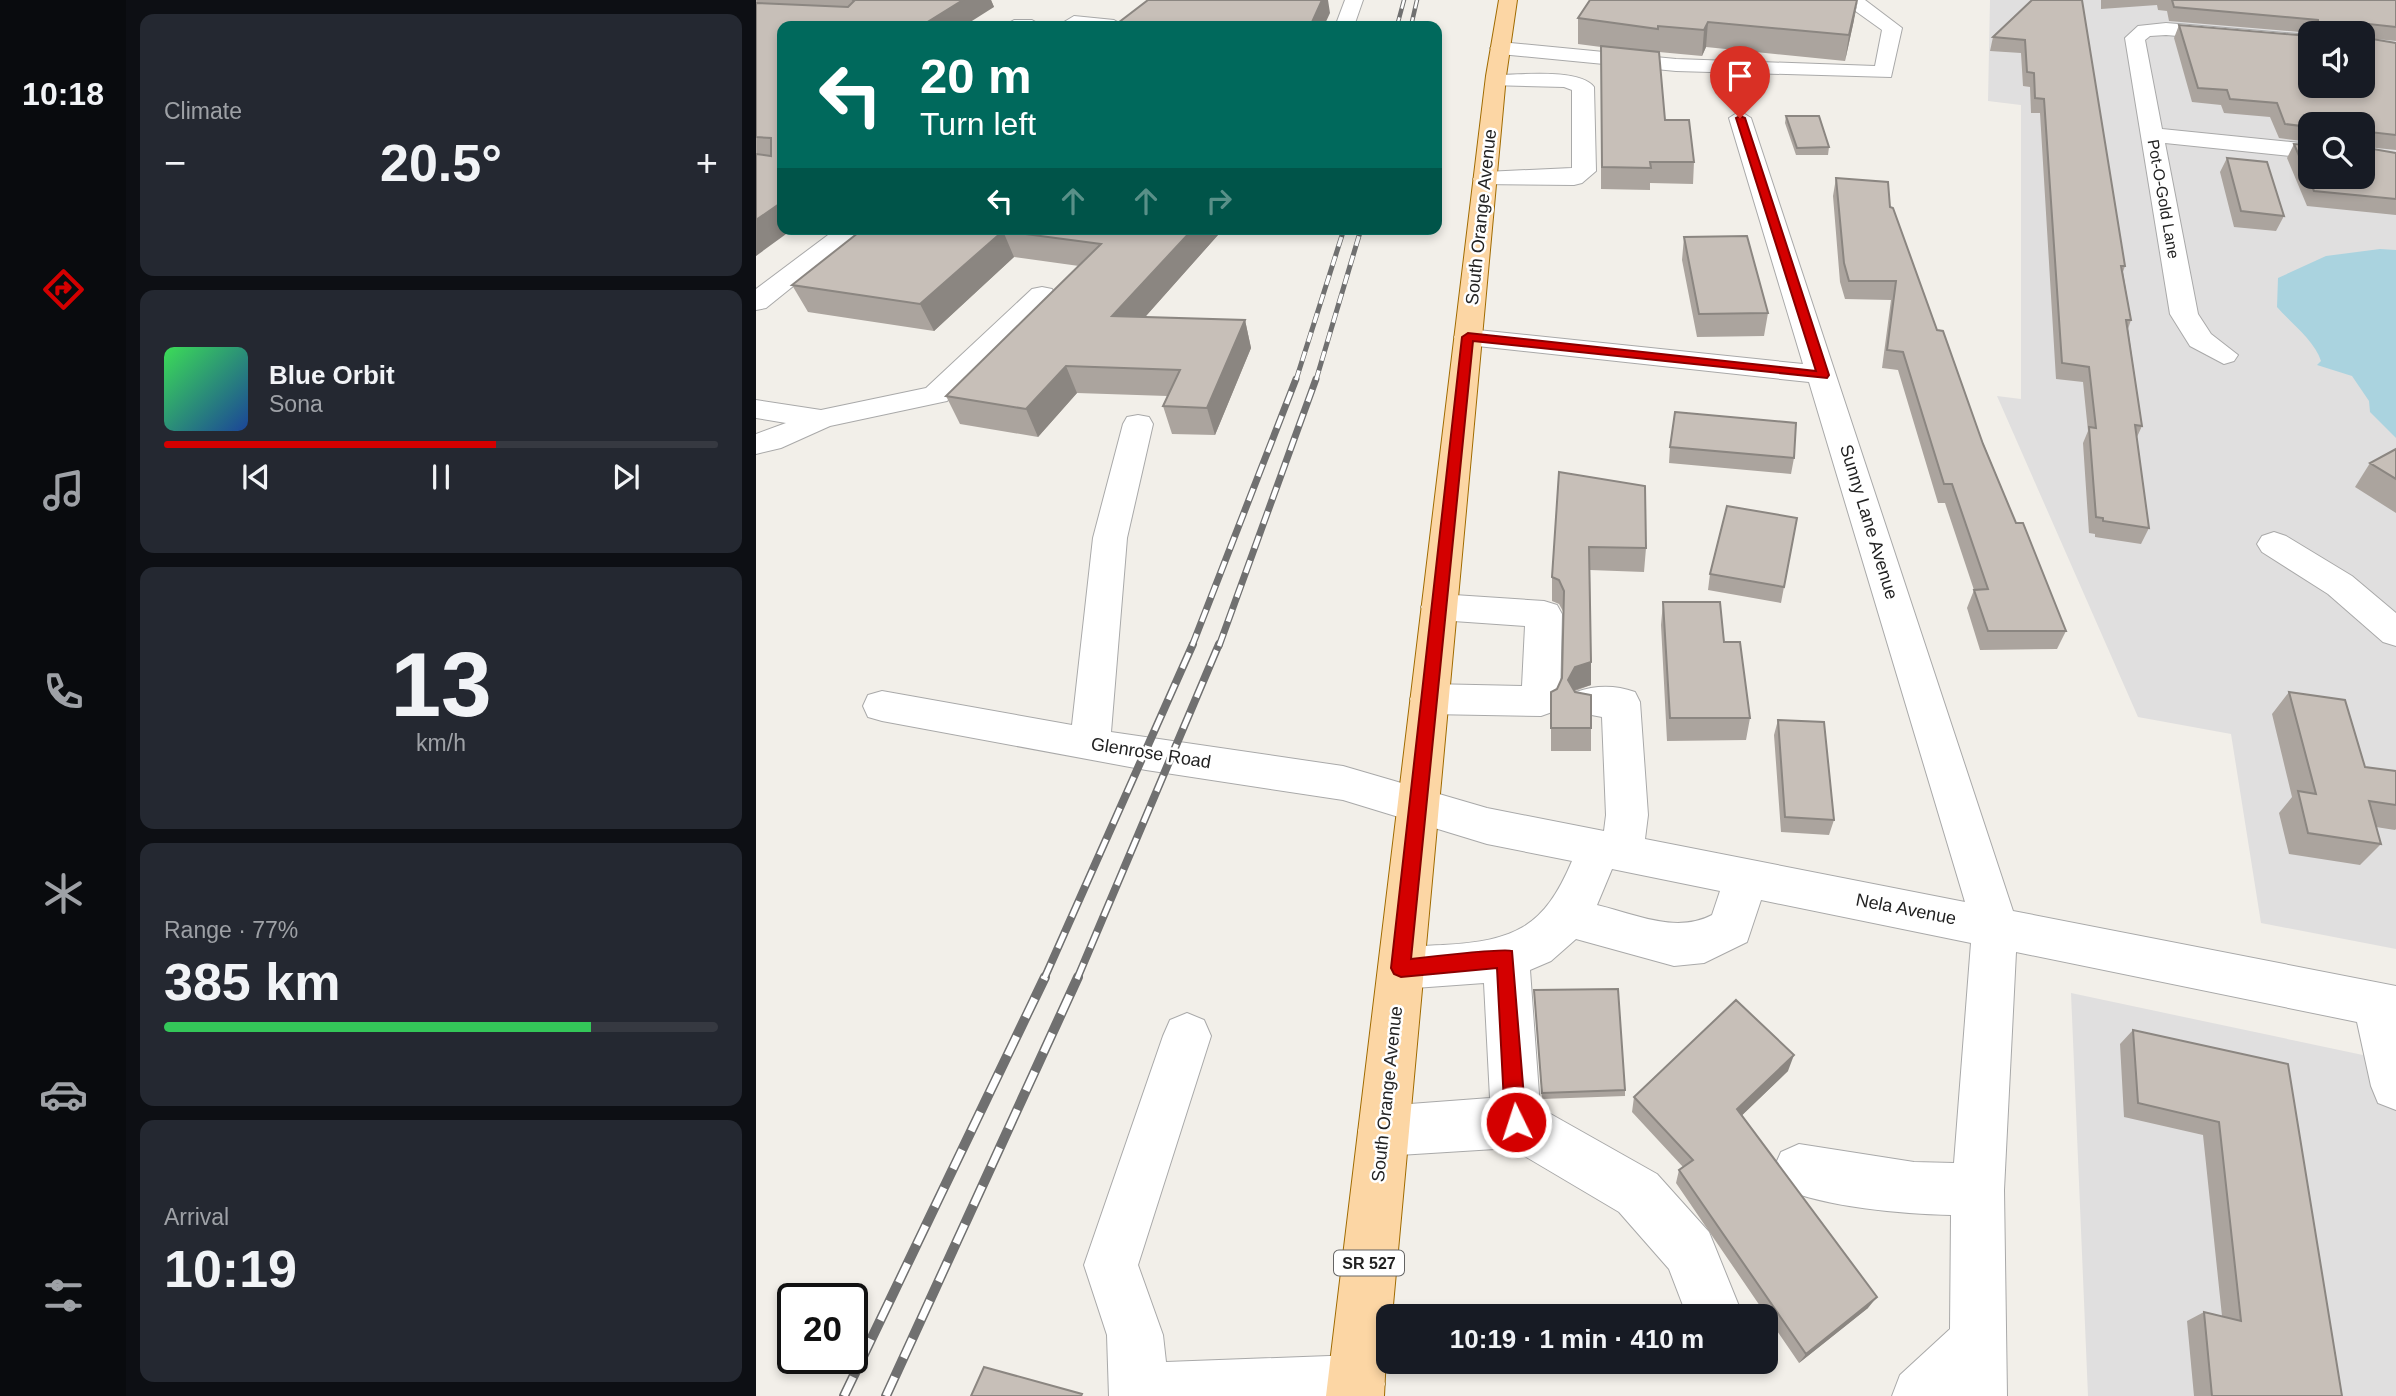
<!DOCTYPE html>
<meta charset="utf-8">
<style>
body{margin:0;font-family:Arial,sans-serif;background:#242831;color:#f1f3f6;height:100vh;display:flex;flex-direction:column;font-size:26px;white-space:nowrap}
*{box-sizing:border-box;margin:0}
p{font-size:23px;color:#9ea1a6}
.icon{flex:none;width:38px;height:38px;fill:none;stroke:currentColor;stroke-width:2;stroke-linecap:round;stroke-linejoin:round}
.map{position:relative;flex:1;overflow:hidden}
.details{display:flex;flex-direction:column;gap:14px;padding:14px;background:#0d0f14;width:630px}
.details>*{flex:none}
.banner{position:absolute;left:21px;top:21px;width:665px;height:214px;border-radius:14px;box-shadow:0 4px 10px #0003;background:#00695c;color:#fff;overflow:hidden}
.controls{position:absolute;left:1542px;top:21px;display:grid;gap:14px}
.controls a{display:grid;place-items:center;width:77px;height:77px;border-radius:14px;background:#171b24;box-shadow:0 4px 10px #0003;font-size:35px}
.speed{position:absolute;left:21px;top:1283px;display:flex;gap:14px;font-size:35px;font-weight:700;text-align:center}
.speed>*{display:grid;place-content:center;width:91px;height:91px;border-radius:50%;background:#171b24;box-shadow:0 4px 10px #0003;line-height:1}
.speed .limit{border:4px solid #111;border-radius:10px;background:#fff;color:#111}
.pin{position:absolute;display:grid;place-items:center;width:60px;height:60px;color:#fff;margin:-72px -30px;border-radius:50% 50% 50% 0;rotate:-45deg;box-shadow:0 0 7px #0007}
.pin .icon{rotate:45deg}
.me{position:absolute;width:77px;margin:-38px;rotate:356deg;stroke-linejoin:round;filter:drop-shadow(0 0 5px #0008)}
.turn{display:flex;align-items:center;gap:24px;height:147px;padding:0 28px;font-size:32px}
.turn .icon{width:91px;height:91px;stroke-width:2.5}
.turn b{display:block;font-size:49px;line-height:60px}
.lanes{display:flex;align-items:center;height:66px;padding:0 28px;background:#0003;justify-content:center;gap:35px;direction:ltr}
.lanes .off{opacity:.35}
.big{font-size:52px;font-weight:600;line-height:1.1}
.details .card{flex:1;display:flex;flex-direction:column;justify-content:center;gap:10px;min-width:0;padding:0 24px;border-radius:14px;background:#242831}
.details .dial{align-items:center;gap:0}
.dial b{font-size:91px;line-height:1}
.song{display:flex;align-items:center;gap:21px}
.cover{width:84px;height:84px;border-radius:10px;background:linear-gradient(135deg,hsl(130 70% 55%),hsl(220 70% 35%))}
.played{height:7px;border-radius:4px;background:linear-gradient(90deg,#d40000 60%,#363941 60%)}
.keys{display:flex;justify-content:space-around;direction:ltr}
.heat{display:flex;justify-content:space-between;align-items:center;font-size:38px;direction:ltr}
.charge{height:10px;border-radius:5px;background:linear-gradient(90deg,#34c759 77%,#363941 0)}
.trip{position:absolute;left:620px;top:1304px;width:402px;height:70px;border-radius:14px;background:#171b24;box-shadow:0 4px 10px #0003;font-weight:600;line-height:70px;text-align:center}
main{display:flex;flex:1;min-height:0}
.menu{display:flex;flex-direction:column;width:126px;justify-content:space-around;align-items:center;background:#090b0e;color:#9ea1a6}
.menu .icon{width:49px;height:49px}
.menu .selected{color:#d40000}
.menu b{font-size:32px;color:#f1f3f6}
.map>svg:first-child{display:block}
.residential{fill:#e0dfdf;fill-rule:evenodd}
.water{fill:#aad3df}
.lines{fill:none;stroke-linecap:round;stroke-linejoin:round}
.minor-casing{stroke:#a9a9a9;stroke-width:2}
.major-casing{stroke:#a06b00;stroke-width:2}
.minor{fill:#fff;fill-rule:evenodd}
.major{fill:#fcd6a4;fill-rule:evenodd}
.rail-far4-casing{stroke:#707070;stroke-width:4.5}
.rail-far3-casing{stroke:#707070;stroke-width:5}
.rail-far2-casing{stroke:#707070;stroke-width:7}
.rail-far1-casing{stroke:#707070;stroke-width:8}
.rail-casing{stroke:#707070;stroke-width:10}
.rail-far4{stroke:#fff;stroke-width:2.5;stroke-dasharray:9;stroke-linecap:butt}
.rail-far3{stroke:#fff;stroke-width:3.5;stroke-dasharray:10;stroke-linecap:butt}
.rail-far2{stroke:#fff;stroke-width:4.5;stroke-dasharray:13;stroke-linecap:butt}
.rail-far1{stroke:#fff;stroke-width:5;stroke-dasharray:17;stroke-linecap:butt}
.rail{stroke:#fff;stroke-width:7;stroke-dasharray:21;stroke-linecap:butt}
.wall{fill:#aba49e}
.shaded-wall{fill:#8b8681}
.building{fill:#c7bfb8;stroke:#8b8681;stroke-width:2}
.route{fill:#d40000;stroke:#8a0000;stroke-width:2}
.labels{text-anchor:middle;stroke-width:5;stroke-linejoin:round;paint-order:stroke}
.far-street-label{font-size:16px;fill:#222;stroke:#fff}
.shield{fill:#fff;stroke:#646464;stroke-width:2}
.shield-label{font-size:16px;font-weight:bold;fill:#222}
.street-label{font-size:18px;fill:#222;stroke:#fff}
</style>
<main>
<nav class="menu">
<b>10:18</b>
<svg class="icon selected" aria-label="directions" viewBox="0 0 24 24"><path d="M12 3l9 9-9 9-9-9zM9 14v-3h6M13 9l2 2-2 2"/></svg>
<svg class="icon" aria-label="music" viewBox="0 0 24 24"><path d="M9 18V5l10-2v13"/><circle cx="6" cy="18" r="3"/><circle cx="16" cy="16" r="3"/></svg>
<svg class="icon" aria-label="phone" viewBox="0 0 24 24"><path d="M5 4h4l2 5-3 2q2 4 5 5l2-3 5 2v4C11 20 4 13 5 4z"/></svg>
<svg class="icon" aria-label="climate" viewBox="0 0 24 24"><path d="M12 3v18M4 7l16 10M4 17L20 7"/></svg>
<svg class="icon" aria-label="car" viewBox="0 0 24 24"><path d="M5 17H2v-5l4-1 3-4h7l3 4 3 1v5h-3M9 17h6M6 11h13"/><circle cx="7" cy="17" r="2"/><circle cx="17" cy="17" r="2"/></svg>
<svg class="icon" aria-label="filters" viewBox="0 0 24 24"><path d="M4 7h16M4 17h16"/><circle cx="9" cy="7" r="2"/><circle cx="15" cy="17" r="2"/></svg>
</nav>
<section class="details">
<div class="card"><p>Climate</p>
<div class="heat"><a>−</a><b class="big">20.5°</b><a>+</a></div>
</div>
<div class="card">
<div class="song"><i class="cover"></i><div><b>Blue Orbit</b><p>Sona</p></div></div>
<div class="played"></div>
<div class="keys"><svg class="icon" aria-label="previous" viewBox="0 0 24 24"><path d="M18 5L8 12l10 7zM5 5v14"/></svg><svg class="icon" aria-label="pause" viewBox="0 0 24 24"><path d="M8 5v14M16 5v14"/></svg><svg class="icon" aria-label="next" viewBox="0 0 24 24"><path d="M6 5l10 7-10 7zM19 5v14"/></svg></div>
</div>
<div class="card dial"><b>13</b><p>km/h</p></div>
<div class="card"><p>Range · 77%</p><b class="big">385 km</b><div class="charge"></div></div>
<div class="card"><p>Arrival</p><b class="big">10:19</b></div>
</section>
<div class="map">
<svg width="1640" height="1396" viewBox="0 0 1640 1396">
<rect width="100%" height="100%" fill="#f2efe9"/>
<path class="residential" d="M 1234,0 L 1615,0 L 1640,5 L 1640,949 L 1505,923 L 1475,734 L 1382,717 L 1241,396 L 1265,399 L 1265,105 L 1232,101 ZM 1554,33 L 1606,33 L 1606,86 L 1554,86 ZM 1554,124 L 1606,124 L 1606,177 L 1554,177 Z
M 1315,993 L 1640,1062 L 1640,1396 L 1332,1396 Z"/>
<path class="water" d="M 1624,249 L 1640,250 L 1640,438 L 1614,412 L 1613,401 L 1596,376 L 1561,365 L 1565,361 C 1559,341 1535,323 1521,307 L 1522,278 L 1570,256 Z"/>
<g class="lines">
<g class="minor-casing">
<path id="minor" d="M 589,0 L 607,0 L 598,26 L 580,24 Z
M 1089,0 L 1109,0 L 1146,28 L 1135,77 L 920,71 L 744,54 L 734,48 L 744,42 L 920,59 L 1119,66 L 1126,30 L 1091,5 Z
M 318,16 L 358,20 L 368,26 L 311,26 L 308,22 Z
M 258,20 L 276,20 L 286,26 L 248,26 Z
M 1410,23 L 1554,35 L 1554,47 L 1410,35 L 1394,36 L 1389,40 L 1406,129 L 1554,144 L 1554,158 L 1409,143 L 1442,314 L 1455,334 L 1482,355 L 1478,361 L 1468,364 L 1434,346 L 1414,314 L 1369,38 L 1382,26 Z
M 740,75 C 763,75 824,68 838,87 L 840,171 L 826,183 L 818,185 L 721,184 L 717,179 L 721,174 L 729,172 L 816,168 L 816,90 L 808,87 L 733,85 L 730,81 Z
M 984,111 L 995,118 L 1257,911 L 1640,986 L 1640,1110 L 1622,1103 L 1615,1086 L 1601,1022 L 1260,952 L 1248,1190 L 1251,1396 L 1136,1396 L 1144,1375 L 1194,1329 L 1195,1215 C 1145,1214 1070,1207 1025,1188 L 1017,1170 L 1025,1152 L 1043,1144 L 1158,1162 L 1198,1163 L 1215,943 L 1005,900 L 991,942 L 948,963 L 918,966 L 820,939 L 795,961 L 774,970 L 784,1108 L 901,1174 L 953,1232 L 987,1316 L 931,1316 L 913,1269 L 863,1212 L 755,1148 L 627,1156 L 609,1149 L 602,1131 L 609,1113 L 627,1106 L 734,1098 L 728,983 L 645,989 L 629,983 L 622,968 L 629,953 C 648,946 666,946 687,945 C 758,941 788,928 816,861 L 731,844 L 587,800 L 390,770 L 126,721 L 112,717 L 107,706 L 112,695 L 126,691 L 316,725 L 337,538 L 367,424 L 371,417 L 382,415 L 393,417 L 397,424 L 371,538 L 355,732 L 587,766 L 731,808 L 848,831 L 850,815 L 846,717 L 820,712 L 815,702 L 820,692 C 840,685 859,685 879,692 L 884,702 L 892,815 L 889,839 L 1209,902 L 1053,382 L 712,345 L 702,343 L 698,337 L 702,331 L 712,329 L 1047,364 L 973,118 ZM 856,869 L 964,891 L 956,915 C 920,934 879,914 841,905 Z
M 80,229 L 108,229 L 10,308 L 0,310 L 0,289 Z
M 286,287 L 296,289 L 300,295 L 296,301 L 191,401 L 74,426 L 25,448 L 0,454 L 0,434 L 30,423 L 0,418 L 0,400 L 65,410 L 170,388 L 276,289 Z
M 1518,532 L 1530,536 L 1596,576 L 1640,613 L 1640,646 L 1627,642 L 1572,594 L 1506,552 L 1501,544 L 1506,536 Z
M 683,594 L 788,601 L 801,605 L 806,614 L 804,701 L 799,711 L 785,716 L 673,714 L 659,709 L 654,699 L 659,689 L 673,684 L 766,686 L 769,626 L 683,620 L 670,616 L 665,607 L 670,598 Z
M 431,1013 L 448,1020 L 455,1036 L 382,1265 L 407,1335 L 410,1362 L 600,1355 L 621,1363 L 629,1384 L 624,1396 L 353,1396 L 351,1335 L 328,1265 L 407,1036 L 414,1020 Z"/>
</g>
<g class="major-casing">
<path id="major" d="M 743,0 L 761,0 L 750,76 L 636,1316 L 632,1316 L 628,1396 L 570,1396 L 730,76 Z"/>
</g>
<use href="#minor" class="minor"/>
<use href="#major" class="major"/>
<g class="rail-far4-casing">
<path id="rail-far4" d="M 641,26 L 648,0
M 655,26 L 661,0"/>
</g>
<g class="rail-far3-casing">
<path id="rail-far3" d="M 540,380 L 588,229
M 560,380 L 605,229"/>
</g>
<g class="rail-far2-casing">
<path id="rail-far2" d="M 436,646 L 540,379
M 463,646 L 560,379"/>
</g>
<g class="rail-far1-casing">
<path id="rail-far1" d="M 288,979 L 437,644
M 321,979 L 463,644"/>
</g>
<g class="rail-casing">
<path id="rail" d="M 88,1396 L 289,977
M 130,1396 L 322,977"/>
</g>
<use href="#rail-far4" class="rail-far4"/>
<use href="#rail-far3" class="rail-far3"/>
<use href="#rail-far2" class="rail-far2"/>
<use href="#rail-far1" class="rail-far1"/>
<use href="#rail" class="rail"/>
</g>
<path class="wall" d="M 0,0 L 235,0 L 238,7 L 26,26 L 26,229 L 0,256 Z
M 1276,0 L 1369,266 L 1367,272 L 1375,320 L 1372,329 L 1386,426 L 1381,437 L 1393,528 L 1385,544 L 1339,537 L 1339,534 L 1333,533 L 1327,443 L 1332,431 L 1327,382 L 1300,379 L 1284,113 L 1275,113 L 1274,87 L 1267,86 L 1265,53 L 1234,51 L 1237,37 Z
M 1345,0 L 1640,0 L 1640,41 L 1610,38 L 1640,43 L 1640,150 L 1611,147 L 1611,148 L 1640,153 L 1640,215 L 1551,206 L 1531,158 L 1538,144 L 1554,177 L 1606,124 L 1554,124 L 1554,142 L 1523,138 L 1514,117 L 1468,113 L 1465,105 L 1436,102 L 1418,38 L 1423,25 L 1554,86 L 1606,33 L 1556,33 L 1413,21 L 1411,11 L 1402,10 L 1401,5 L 1345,9 Z
M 822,18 L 1098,20 L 1089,61 L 950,47 L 946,56 L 903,52 L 909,120 L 938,162 L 937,184 L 894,183 L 894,190 L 845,189 L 845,47 L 822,44 Z
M 1030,116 L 1073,147 L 1072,155 L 1040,155 L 1029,123 Z
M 1471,158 L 1528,216 L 1520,231 L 1478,227 L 1464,172 Z
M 1080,178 L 1134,207 L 1181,330 L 1260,523 L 1310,631 L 1301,649 L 1224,650 L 1211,608 L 1218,590 L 1189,503 L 1182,503 L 1142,370 L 1126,368 L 1135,300 L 1089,299 L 1084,282 L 1077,196 Z
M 107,229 L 460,229 L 462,235 L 389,317 L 489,320 L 495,348 L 459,435 L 416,434 L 407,406 L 411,396 L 321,393 L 282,437 L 204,424 L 190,396 L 323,266 L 258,257 L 178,331 L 52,312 L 36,285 Z
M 928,237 L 1012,313 L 1008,336 L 941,337 L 926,260 Z
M 914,447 L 1038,458 L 1035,474 L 913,463 Z
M 1640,449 L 1640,513 L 1599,487 L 1614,463 Z
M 803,472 L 890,548 L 888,572 L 834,570 L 835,685 L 819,691 L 835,728 L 835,751 L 795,751 L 795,728 L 801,689 L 806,678 L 808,613 L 803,604 L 796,601 L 796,577 Z
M 954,574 L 1028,587 L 1025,603 L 952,590 Z
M 907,602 L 994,718 L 990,740 L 911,741 L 905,625 Z
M 1533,692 L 1609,767 L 1640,771 L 1640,829 L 1639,830 L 1620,827 L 1625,844 L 1604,865 L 1533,854 L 1523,813 L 1536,797 L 1516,714 Z
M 1022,720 L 1078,820 L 1073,835 L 1025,832 L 1018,735 Z
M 778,990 L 869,1090 L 869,1096 L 786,1099 Z
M 1377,1030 L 1532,1064 L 1586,1396 L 1438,1396 L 1431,1321 L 1448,1312 L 1466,1316 L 1447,1135 L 1368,1117 L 1364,1044 Z
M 1032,1071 L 986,1115 L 1112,1308 L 1043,1363 L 920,1183 L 923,1170 L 927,1167 L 876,1112 L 878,1097 Z"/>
<path class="shaded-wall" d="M 207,0 L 235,0 L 238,7 L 208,26 L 165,26 Z
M 566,0 L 572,0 L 574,13 L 568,26 L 556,22 Z
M 1102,0 L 1098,20 L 1089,61 L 1093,35 Z
M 952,22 L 950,47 L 946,56 L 948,30 Z
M 26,202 L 26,229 L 37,229 L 0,256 L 0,220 Z
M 437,229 L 460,229 L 462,235 L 366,343 L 356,316 Z
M 247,231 L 258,257 L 178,331 L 164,304 Z
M 489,320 L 495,348 L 459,435 L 451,408 Z
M 310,366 L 321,393 L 282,437 L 270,409 Z
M 835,662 L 835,685 L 819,690 L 813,703 L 812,680 L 819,667 Z
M 1038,1055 L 1032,1071 L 977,1124 L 981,1109 Z
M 1121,1297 L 1112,1308 L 1043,1363 L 1050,1354 Z"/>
<path class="building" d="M 97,0 L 207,0 L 165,26 L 26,26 L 26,202 L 0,220 L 0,154 L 15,156 L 15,138 L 0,137 L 0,3 L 92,7 L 98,1 Z
M 392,0 L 566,0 L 556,22 L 572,23 L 571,26 L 358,26 Z
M 834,0 L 1101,0 L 1093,35 L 952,22 L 948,30 L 902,26 L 902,29 L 822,18 Z
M 1276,0 L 1326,0 L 1369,266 L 1365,266 L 1375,320 L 1370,320 L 1386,426 L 1379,425 L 1393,528 L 1347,521 L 1347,518 L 1340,517 L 1333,427 L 1340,428 L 1333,367 L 1306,363 L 1288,99 L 1279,98 L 1278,73 L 1271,72 L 1269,40 L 1237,37 Z
M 1416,0 L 1640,0 L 1640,27 L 1613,24 L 1610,38 L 1640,43 L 1640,135 L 1614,132 L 1611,148 L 1640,153 L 1640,199 L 1558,191 L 1538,144 L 1554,145 L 1554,177 L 1606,177 L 1606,124 L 1554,124 L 1554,127 L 1529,124 L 1521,103 L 1474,99 L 1471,90 L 1442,88 L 1423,25 L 1554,36 L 1554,86 L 1606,86 L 1606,33 L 1563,33 L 1562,20 L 1418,7 Z
M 845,46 L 903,52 L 909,120 L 933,120 L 938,162 L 894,162 L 895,168 L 846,167 Z
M 1030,116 L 1063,116 L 1073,147 L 1041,148 Z
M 1471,158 L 1511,162 L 1528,216 L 1485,211 Z
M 1080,178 L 1132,182 L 1134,207 L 1137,208 L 1181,330 L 1187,331 L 1227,444 L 1260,523 L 1267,523 L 1310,631 L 1232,631 L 1218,590 L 1232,589 L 1196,484 L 1188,484 L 1147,352 L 1131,350 L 1140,281 L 1093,281 L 1088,263 Z
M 107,229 L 437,229 L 356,316 L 489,320 L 451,408 L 407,406 L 424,370 L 310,366 L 270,409 L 190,396 L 345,244 L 247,231 L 164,304 L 36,285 Z
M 991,236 L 1012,313 L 943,314 L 928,237 Z
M 919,412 L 1040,423 L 1038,458 L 914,447 Z
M 1640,449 L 1640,479 L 1614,463 Z
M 803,472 L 889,486 L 890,548 L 833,547 L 835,662 L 819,667 L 812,680 L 819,692 L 835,695 L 835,728 L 795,728 L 795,692 L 801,689 L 806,678 L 808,591 L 803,580 L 796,577 Z
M 971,506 L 1041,518 L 1028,587 L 954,574 Z
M 907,602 L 964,602 L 968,642 L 984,642 L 994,718 L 914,718 Z
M 1533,692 L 1589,700 L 1609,767 L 1640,771 L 1640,805 L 1613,801 L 1625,844 L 1552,833 L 1542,791 L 1560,794 Z
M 1022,720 L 1068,722 L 1078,820 L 1029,817 Z
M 862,989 L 869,1090 L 786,1093 L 778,990 Z
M 980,1000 L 1038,1055 L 981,1109 L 1121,1297 L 1050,1354 L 923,1170 L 937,1160 L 878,1097 Z
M 1377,1030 L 1532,1064 L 1586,1396 L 1456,1396 L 1448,1312 L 1485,1321 L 1463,1122 L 1382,1103 Z
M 228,1367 L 326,1394 L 325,1396 L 215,1396 Z"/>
<path class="route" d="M 984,116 L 989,118 L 1073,375 L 1071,378 L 717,341 L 655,959 C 671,957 749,948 756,951 L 770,1122 L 767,1129 L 760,1132 L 752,1129 L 749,1122 L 741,968 L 645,977 L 638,974 L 635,968 L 706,337 L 712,333 L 1060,371 L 980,118 Z"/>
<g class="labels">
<g class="far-street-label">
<text transform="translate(1408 199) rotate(80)" y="6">Pot-O-Gold Lane</text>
</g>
<rect class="shield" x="578" y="1250.5" width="70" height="25" rx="5"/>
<g class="shield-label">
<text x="613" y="1269">SR 527</text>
</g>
<g class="street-label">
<text transform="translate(725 217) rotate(-84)" y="6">South Orange Avenue</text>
<text transform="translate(1113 522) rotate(73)" y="6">Sunny Lane Avenue</text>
<text transform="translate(395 753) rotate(9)" y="6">Glenrose Road</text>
<text transform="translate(1150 909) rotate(11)" y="6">Nela Avenue</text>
<text transform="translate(631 1094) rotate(-84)" y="6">South Orange Avenue</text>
</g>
</g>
</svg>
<div class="controls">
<a><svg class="icon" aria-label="sound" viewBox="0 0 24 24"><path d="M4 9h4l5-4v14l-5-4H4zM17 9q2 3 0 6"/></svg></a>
<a><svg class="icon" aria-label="search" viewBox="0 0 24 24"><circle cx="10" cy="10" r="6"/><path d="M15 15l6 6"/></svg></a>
</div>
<div class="speed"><div class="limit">20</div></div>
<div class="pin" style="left:984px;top:118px;background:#d93025"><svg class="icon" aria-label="arrive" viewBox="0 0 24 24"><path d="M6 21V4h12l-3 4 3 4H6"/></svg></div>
<svg class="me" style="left:760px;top:1122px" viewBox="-20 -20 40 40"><circle r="17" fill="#d40000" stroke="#fff" stroke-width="3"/><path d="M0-11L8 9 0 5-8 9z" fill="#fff"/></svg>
<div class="trip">10:19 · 1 min · 410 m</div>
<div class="banner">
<div class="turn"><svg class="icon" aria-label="left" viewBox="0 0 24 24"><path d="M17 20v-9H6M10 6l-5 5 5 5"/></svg><div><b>20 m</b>Turn left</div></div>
<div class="lanes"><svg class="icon" aria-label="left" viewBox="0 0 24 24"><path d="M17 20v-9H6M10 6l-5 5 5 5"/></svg><svg class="icon off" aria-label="ahead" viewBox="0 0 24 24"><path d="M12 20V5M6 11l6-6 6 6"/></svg><svg class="icon off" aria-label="ahead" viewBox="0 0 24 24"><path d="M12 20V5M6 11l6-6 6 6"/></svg><svg class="icon off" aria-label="right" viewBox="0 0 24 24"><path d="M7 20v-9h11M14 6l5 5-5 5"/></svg></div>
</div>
</div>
</main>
